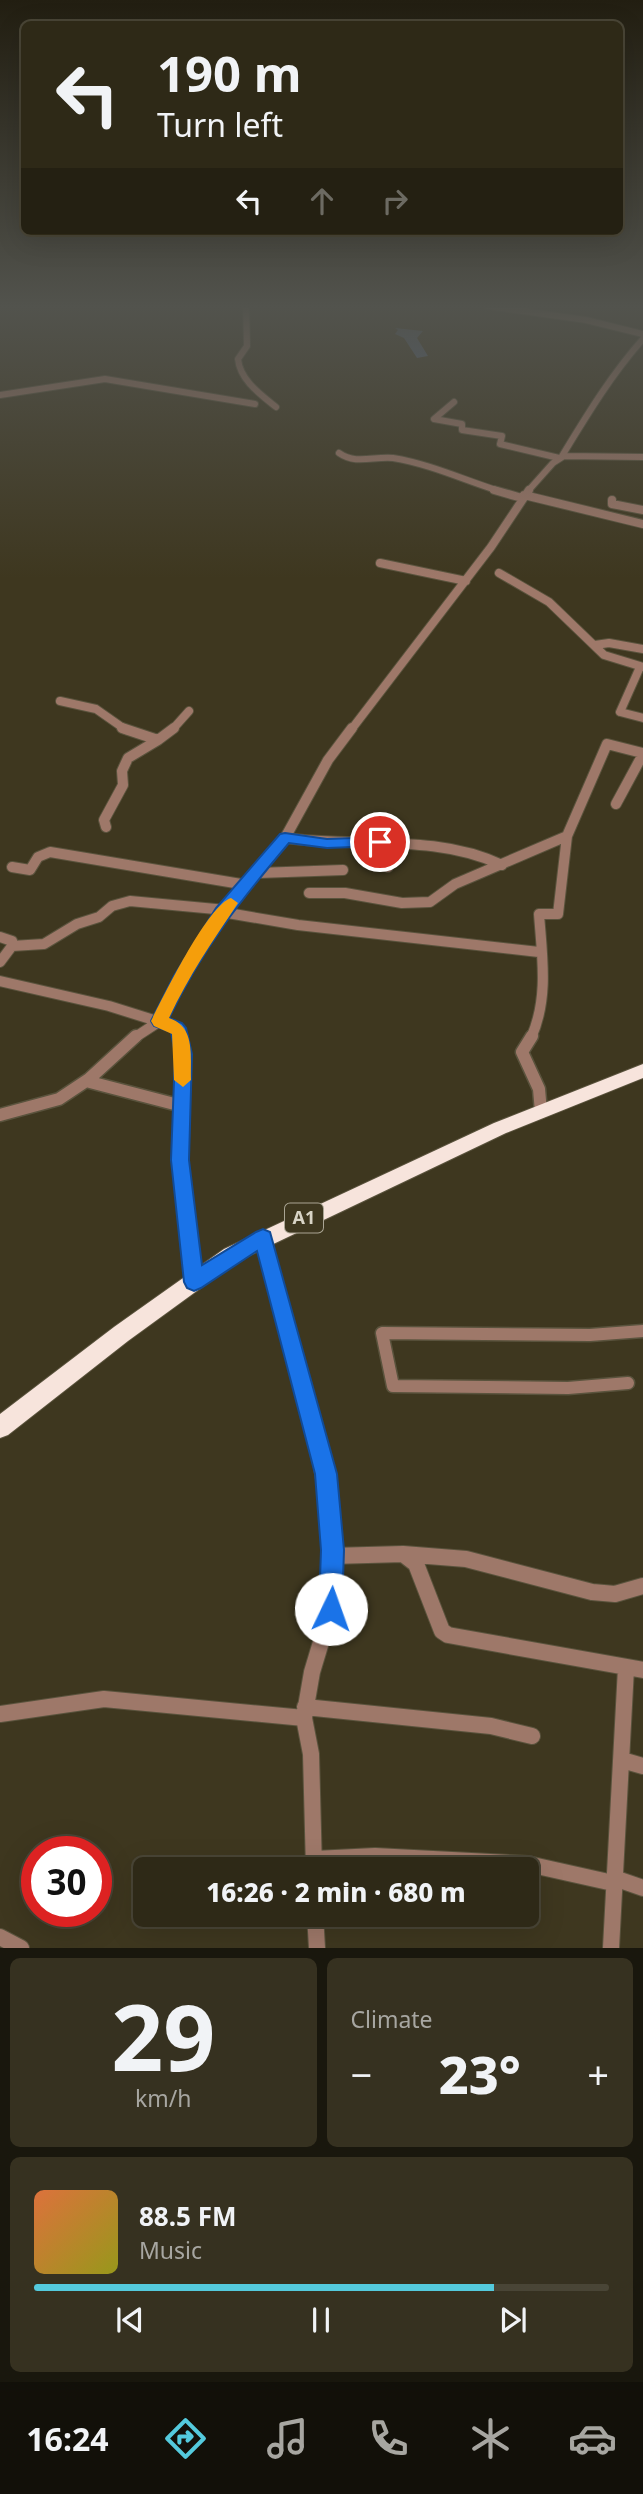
<!DOCTYPE html>
<meta charset="utf-8">
<style>
body{margin:0;font-family:"Noto Sans",sans-serif;background:#363120;color:#f1f3f6;height:100vh;display:flex;flex-direction:column;font-size:26px;white-space:nowrap}
*{box-sizing:border-box;margin:0}
p{font-size:23px;color:#a7a6a1}
.icon{flex:none;width:38px;height:38px;fill:none;stroke:currentColor;stroke-width:2;stroke-linecap:round;stroke-linejoin:round}
.map{position:relative;height:1948px;overflow:hidden}
.side{display:flex;flex-direction:column;gap:10px;padding:10px;background:#19170d;flex:1}
.side>*{flex:none}
.guide{position:absolute;left:21px;top:21px;width:602px;height:214px;border-radius:10px;box-shadow:0 7px 28px #0002,0 0 0 2px #494536;background:#2e2917;color:#f1f3f6;overflow:hidden}
.speed{position:absolute;left:21px;top:1836px;display:flex;gap:14px;font-size:35px;font-weight:700;text-align:center}
.speed>*{display:grid;place-content:center;width:91px;height:91px;border-radius:50%;background:#2e2917;box-shadow:0 7px 28px #0002,0 0 0 2px #494536;line-height:1}
.speed .limit{border:10px solid #d22;background:#fff;color:#111}
.pin{position:absolute;display:grid;place-items:center;width:60px;height:60px;color:#fff;margin:-30px;border:4px solid #fff;border-radius:50%;box-shadow:0 2px 7px #0007}
.me{position:absolute;width:77px;margin:-38px;rotate:3deg;stroke-linejoin:round;filter:drop-shadow(0 0 5px #0008)}
.turn{display:flex;align-items:center;gap:24px;height:147px;padding:0 21px;font-size:32px}
.turn .icon{width:91px;height:91px;stroke-width:2.5}
.turn b{display:block;font-size:49px;line-height:60px}
.lanes{display:flex;align-items:center;height:66px;padding:0 21px;background:#0003;justify-content:center;gap:35px;direction:ltr}
.lanes .off{opacity:.35}
.big{font-size:52px;font-weight:800;line-height:1.1}
.side .card{flex:1;display:flex;flex-direction:column;justify-content:center;gap:10px;min-width:0;padding:0 24px;border-radius:10px;background:#363120}
.side .dial{align-items:center;gap:0}
.dial b{font-size:91px;line-height:1}
.song{display:flex;align-items:center;gap:21px}
.cover{width:84px;height:84px;border-radius:10px;background:linear-gradient(135deg,hsl(20 70% 55%),hsl(60 70% 35%))}
.played{height:7px;border-radius:4px;background:linear-gradient(90deg,#54cadd 80%,#494536 80%)}
.keys{display:flex;justify-content:space-around;direction:ltr}
.heat{display:flex;justify-content:space-between;align-items:center;font-size:38px;direction:ltr}
.side .tiles{flex:1;display:grid;gap:10px;grid-template-columns:1fr 1fr}
.card:last-child{grid-column:span 2}
.trip{position:absolute;left:133px;top:1857px;width:406px;height:70px;border-radius:10px;background:#2e2917;box-shadow:0 7px 28px #0002,0 0 0 2px #494536;font-weight:800;line-height:70px;text-align:center}
.menu{display:flex;height:112px;justify-content:space-around;align-items:center;background:#121009;color:#a7a6a1}
.menu .icon{width:49px;height:49px}
.menu .on{color:#54cadd}
.menu b{font-size:32px;color:#f1f3f6}
.map>svg:first-child{display:block}
.water{fill:#546787}
.lines{fill:none;stroke-linecap:round;stroke-linejoin:round}
.minor-far4-casing{stroke:#5a533d;stroke-width:8}
.minor-far3-casing{stroke:#5a533d;stroke-width:10}
.minor-far2-casing{stroke:#5a533d;stroke-width:12}
.minor-far1-casing{stroke:#5a533d;stroke-width:15}
.minor-casing{stroke:#5a533d;stroke-width:18}
.highway-casing{stroke:#5a533d;stroke-width:2}
.minor-far4{stroke:#9e7869;stroke-width:6}
.minor-far3{stroke:#9e7869;stroke-width:8}
.minor-far2{stroke:#9e7869;stroke-width:10}
.minor-far1{stroke:#9e7869;stroke-width:12}
.minor{stroke:#9e7869;stroke-width:16}
.highway{fill:#f7e4dc;fill-rule:evenodd}
.route{fill:#1a73e8;stroke:#114b97;stroke-width:2}
.slow{fill:#f59e0b}
.labels{text-anchor:middle;stroke-width:7;stroke-linejoin:round;paint-order:stroke}
.shield{fill:#3e371f;stroke:#aaa594;stroke-width:2}
.shield-label{font-size:18px;font-weight:bold;fill:#d8d4c6}
</style>
<div class="map">
<svg width="643" height="1948" viewBox="0 0 643 1948">
<rect width="100%" height="100%" fill="#3e371f"/>
<path class="water" d="M 395,328 L 423,331 L 417,338 L 428,356 L 417,358 L 404,338 L 395,334 L 398,330 Z"/>
<g class="lines">
<g class="minor-far4-casing">
<path id="minor-far4" d="M 246,306 L 247,346 L 238,359 C 240,380 260,394 276,407
M 487,306 L 586,320 L 643,334
M 0,395 L 105,379 L 255,404
M 454,402 L 434,419 L 462,424 L 462,430 L 502,436 L 500,444 L 559,458
M 339,453 C 356,465 374,456 393,458 C 430,464 464,480 499,491
M 562,456 C 587,415 611,375 643,339
M 528,491 L 553,463 L 564,456 L 643,457"/>
</g>
<g class="minor-far3-casing">
<path id="minor-far3" d="M 494,490 L 522,498
M 524,495 L 643,524
M 612,500 L 612,504 L 643,510
M 380,563 L 466,581
M 499,573 L 549,602 L 604,655 L 643,667
M 595,645 L 609,643 L 643,649
M 640,667 L 620,712 L 643,718
M 60,701 L 96,709 L 126,730
M 172,730 L 189,711
M 351,730 L 491,547 L 529,490"/>
</g>
<g class="minor-far2-casing">
<path id="minor-far2" d="M 122,728 L 158,740 L 174,728
M 616,804 L 643,754
M 106,827 L 104,820 L 123,785 L 122,771 L 128,758 L 158,740
M 285,838 C 356,848 435,833 502,865
M 12,867 L 30,870 L 38,857 L 50,852 L 247,885
M 388,867 L 395,844
M 258,873 L 343,870
M 309,893 L 345,893 L 402,903 L 430,902 L 455,884 L 567,836
M 222,912 L 298,925 L 539,952
M 0,937 L 12,941 L 12,946 L 44,944 L 77,924 L 99,917 L 112,906 L 130,901 L 226,910
M 0,962 L 12,946
M 0,981 L 109,1006 L 176,1027 L 181,1038
M 134,1038 L 160,1021 L 179,980 L 222,912 L 285,838 L 328,760 L 352,728
M 531,1038 C 549,998 542,956 539,914 L 558,914 L 567,836 L 607,744 L 642,753"/>
</g>
<g class="minor-far1-casing">
<path id="minor-far1" d="M 181,1036 L 184,1061 L 182,1167 L 194,1282
M 532,1036 L 522,1052 L 539,1089 L 541,1112
M 86,1081 L 182,1106
M 0,1115 L 59,1099 L 89,1079 L 136,1036
M 263,1238 L 316,1436
M 628,1383 L 568,1388 L 393,1386 L 382,1333 L 590,1335 L 643,1331"/>
</g>
<g class="minor-casing">
<path id="minor" d="M 403,1554 L 466,1559 L 592,1592 L 615,1594 L 643,1586
M 332,1556 L 403,1554 L 416,1564 L 442,1631 L 448,1635 L 643,1670
M 305,1707 L 491,1726 L 532,1736
M 0,1714 L 104,1699 L 304,1718
M 622,1760 L 643,1766
M 315,1859 L 375,1856 L 528,1864 L 613,1883 L 620,1880 L 643,1888
M 314,1869 L 311,1754 L 304,1718 L 312,1672 L 331,1609 L 330,1513 L 316,1434
M 315,1914 L 317,1948
M 0,1937 L 21,1948
M 611,1948 L 626,1668"/>
</g>
<g class="highway-casing">
<path id="highway" d="M 643,1064 L 643,1078 L 506,1133 L 238,1261 L 128,1341 L 8,1435 L 0,1438 L 0,1414 L 114,1327 L 224,1249 L 494,1123 Z"/>
</g>
<use href="#minor-far4" class="minor-far4"/>
<use href="#minor-far3" class="minor-far3"/>
<use href="#minor-far2" class="minor-far2"/>
<use href="#minor-far1" class="minor-far1"/>
<use href="#minor" class="minor"/>
<use href="#highway" class="highway"/>
</g>
<linearGradient id="sky" x2="0" y2="1"><stop stop-color="#221e11"/><stop offset="0.53" stop-color="#52534d"/><stop offset="1" stop-color="#52534d" stop-opacity="0"/></linearGradient>
<rect width="643" height="579" fill="url(#sky)"/>
<path class="route" d="M 285,833 L 327,839 L 380,837 L 387,842 L 380,846 L 327,848 L 289,843 C 240,901 202,949 169,1018 L 182,1023 L 186,1028 L 192,1054 L 189,1160 L 202,1265 L 256,1232 L 263,1229 L 270,1232 L 337,1474 L 344,1550 L 342,1609 L 339,1618 L 331,1621 L 322,1618 L 319,1609 L 321,1550 L 315,1474 L 257,1251 L 201,1288 L 194,1291 L 187,1288 L 184,1282 L 171,1160 L 175,1054 L 171,1032 L 154,1026 L 151,1021 L 174,976 L 216,908 L 280,834 Z"/>
<path class="slow" d="M 231,898 L 238,903 C 212,942 189,975 169,1018 C 196,1027 190,1056 191,1080 L 183,1087 L 174,1080 L 172,1034 L 154,1026 L 151,1021 C 163,997 208,905 231,898 Z"/>
<g class="labels">
<rect class="shield" x="285" y="1203.5" width="38" height="29" rx="5"/>
<g class="shield-label">
<text x="304" y="1224">A1</text>
</g>
</g>
</svg>
<div class="speed"><div class="limit">30</div></div>
<div class="pin" style="left:380px;top:842px;background:#d93025"><svg class="icon" aria-label="arrive" viewBox="0 0 24 24"><path d="M6 21V4h12l-3 4 3 4H6"/></svg></div>
<svg class="me" style="left:331px;top:1609px" viewBox="-20 -20 40 40"><circle r="19" fill="#fff"/><path d="M0-13L10 11 0 6-10 11z" fill="#1a73e8"/></svg>
<div class="trip">16:26 · 2 min · 680 m</div>
<div class="guide">
<div class="turn"><svg class="icon" aria-label="left" viewBox="0 0 24 24"><path d="M17 20v-9H6M10 6l-5 5 5 5"/></svg><div><b>190 m</b>Turn left</div></div>
<div class="lanes"><svg class="icon" aria-label="left" viewBox="0 0 24 24"><path d="M17 20v-9H6M10 6l-5 5 5 5"/></svg><svg class="icon off" aria-label="ahead" viewBox="0 0 24 24"><path d="M12 20V5M6 11l6-6 6 6"/></svg><svg class="icon off" aria-label="right" viewBox="0 0 24 24"><path d="M7 20v-9h11M14 6l5 5-5 5"/></svg></div>
</div>
</div>
<section class="side">
<div class="tiles">
<div class="card dial"><b>29</b><p>km/h</p></div>
<div class="card"><p>Climate</p>
<div class="heat"><a>−</a><b class="big">23°</b><a>+</a></div>
</div>
<div class="card">
<div class="song"><i class="cover"></i><div><b>88.5 FM</b><p>Music</p></div></div>
<div class="played"></div>
<div class="keys"><svg class="icon" aria-label="previous" viewBox="0 0 24 24"><path d="M18 5L8 12l10 7zM5 5v14"/></svg><svg class="icon" aria-label="pause" viewBox="0 0 24 24"><path d="M8 5v14M16 5v14"/></svg><svg class="icon" aria-label="next" viewBox="0 0 24 24"><path d="M6 5l10 7-10 7zM19 5v14"/></svg></div>
</div>
</div>
</section>
<nav class="menu">
<b>16:24</b>
<svg class="icon on" aria-label="directions" viewBox="0 0 24 24"><path d="M12 3l9 9-9 9-9-9zM9 14v-3h6M13 9l2 2-2 2"/></svg>
<svg class="icon" aria-label="music" viewBox="0 0 24 24"><path d="M9 18V5l10-2v13"/><circle cx="6" cy="18" r="3"/><circle cx="16" cy="16" r="3"/></svg>
<svg class="icon" aria-label="phone" viewBox="0 0 24 24"><path d="M5 4h4l2 5-3 2q2 4 5 5l2-3 5 2v4C11 20 4 13 5 4z"/></svg>
<svg class="icon" aria-label="climate" viewBox="0 0 24 24"><path d="M12 3v18M4 7l16 10M4 17L20 7"/></svg>
<svg class="icon" aria-label="car" viewBox="0 0 24 24"><path d="M5 17H2v-5l4-1 3-4h7l3 4 3 1v5h-3M9 17h6M6 11h13"/><circle cx="7" cy="17" r="2"/><circle cx="17" cy="17" r="2"/></svg>
</nav>
